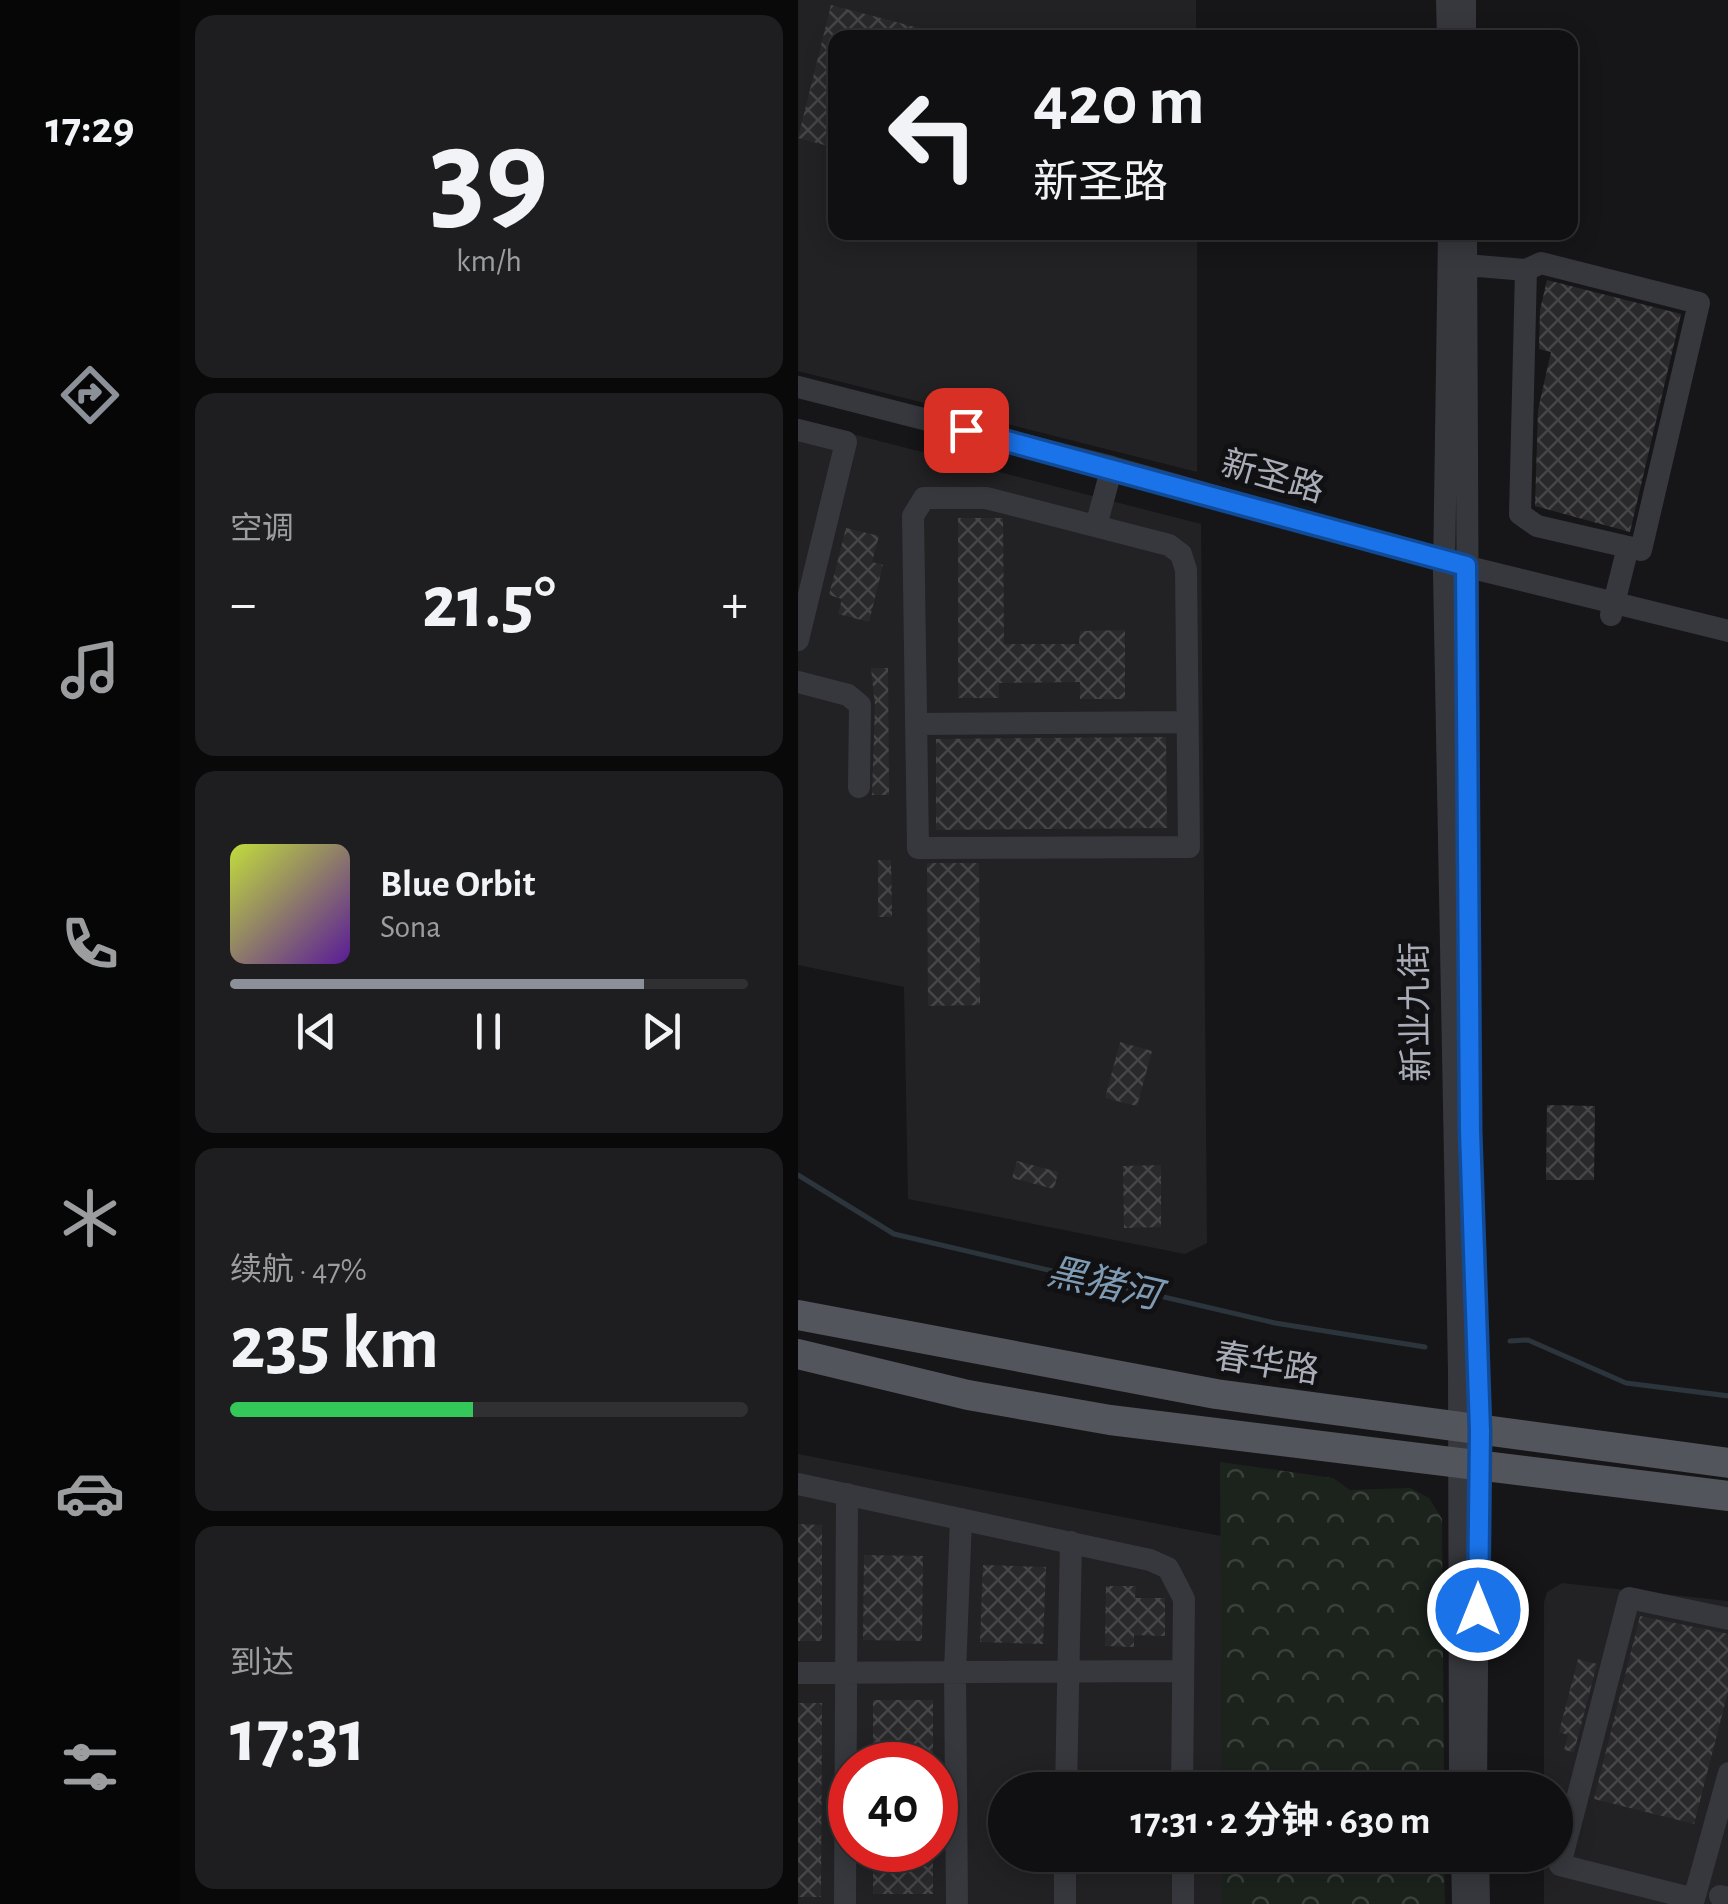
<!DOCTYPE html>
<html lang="zh">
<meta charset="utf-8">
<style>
body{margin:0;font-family:"Alegreya Sans","Noto Sans SC",sans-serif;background:#1e1e20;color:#f1f3f6;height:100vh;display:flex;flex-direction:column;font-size:38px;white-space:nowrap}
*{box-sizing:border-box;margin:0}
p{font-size:32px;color:#9c9d9f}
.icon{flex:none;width:55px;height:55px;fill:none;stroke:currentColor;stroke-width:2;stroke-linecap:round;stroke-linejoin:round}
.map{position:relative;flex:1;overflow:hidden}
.panel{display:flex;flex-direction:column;gap:15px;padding:15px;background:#09090a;width:618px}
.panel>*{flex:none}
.banner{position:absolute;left:30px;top:30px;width:750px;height:210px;border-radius:20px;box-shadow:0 5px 25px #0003,0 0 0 2px #303032;background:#101012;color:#f1f3f6;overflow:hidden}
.speed{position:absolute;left:30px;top:1742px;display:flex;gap:20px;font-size:50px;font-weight:700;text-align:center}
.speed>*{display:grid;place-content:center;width:130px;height:130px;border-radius:50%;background:#101012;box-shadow:0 5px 25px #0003,0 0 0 2px #303032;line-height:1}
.speed .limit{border:15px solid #d22;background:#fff;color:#111}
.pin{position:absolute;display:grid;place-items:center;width:85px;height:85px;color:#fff;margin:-42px;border-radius:20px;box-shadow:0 5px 15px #0006}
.me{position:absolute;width:110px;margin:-55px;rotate:0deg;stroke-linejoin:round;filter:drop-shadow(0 0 8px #0008)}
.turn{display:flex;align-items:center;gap:35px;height:210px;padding:0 40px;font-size:45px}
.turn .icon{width:130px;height:130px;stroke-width:2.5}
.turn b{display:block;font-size:70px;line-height:85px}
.big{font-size:75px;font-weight:700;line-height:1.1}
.panel .widget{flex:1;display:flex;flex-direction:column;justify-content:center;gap:15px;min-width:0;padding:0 35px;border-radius:20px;background:#1e1e20}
.panel .dial{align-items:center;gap:0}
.dial b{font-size:130px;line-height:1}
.song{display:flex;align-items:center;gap:30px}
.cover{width:120px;height:120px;border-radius:15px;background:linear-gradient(135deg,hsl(70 70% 55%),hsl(270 70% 35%))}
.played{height:10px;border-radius:5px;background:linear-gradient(90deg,#8c9099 80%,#303032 80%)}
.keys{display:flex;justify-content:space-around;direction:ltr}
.heat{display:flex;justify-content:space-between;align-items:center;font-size:55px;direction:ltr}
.charge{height:15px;border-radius:8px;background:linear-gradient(90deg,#34c759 47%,#303032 0)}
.trip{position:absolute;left:190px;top:1772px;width:585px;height:100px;border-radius:50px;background:#101012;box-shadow:0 5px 25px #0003,0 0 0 2px #303032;font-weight:700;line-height:100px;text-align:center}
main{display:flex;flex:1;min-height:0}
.tab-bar{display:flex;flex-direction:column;width:180px;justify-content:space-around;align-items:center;background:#060607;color:#9c9d9f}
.tab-bar .icon{width:70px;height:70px}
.tab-bar .active{color:#8c9099}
.tab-bar b{font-size:45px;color:#f1f3f6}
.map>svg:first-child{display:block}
.built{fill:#222225;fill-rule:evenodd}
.forest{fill:url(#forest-crowns)}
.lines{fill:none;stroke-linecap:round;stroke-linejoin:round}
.stream{stroke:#2c353c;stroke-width:5}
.building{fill:url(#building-cross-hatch)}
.minor{stroke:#37383d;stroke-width:22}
.major{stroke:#53555c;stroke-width:30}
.route-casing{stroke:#114b97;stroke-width:25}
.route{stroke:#1a73e8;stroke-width:18}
.labels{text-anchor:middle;stroke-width:10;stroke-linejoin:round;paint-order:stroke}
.street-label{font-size:35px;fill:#a8adb8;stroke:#111113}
.water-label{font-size:38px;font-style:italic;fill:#7f9bb3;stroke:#111113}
</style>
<main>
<nav class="tab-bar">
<b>17:29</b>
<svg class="icon active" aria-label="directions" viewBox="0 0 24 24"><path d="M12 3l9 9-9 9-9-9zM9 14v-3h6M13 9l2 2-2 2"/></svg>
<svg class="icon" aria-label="music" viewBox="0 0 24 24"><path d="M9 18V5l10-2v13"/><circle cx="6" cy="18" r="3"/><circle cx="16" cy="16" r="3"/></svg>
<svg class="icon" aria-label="phone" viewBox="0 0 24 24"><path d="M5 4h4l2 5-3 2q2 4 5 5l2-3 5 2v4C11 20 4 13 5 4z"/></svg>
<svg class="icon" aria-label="climate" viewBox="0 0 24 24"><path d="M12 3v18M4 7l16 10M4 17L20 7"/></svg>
<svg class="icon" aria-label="car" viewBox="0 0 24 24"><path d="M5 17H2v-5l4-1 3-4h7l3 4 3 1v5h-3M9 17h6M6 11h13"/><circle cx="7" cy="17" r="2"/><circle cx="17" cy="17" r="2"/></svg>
<svg class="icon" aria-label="filters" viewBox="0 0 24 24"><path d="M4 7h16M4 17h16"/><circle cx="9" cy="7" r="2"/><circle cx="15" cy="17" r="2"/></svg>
</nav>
<section class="panel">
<div class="widget dial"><b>39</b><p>km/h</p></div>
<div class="widget"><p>空调</p>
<div class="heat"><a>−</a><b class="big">21.5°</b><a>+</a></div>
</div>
<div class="widget">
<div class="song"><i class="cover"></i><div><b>Blue Orbit</b><p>Sona</p></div></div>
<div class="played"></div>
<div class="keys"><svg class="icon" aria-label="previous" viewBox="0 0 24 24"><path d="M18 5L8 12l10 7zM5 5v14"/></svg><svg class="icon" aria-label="pause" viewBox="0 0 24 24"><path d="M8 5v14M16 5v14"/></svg><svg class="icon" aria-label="next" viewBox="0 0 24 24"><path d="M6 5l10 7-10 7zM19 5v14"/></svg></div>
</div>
<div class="widget"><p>续航 · 47%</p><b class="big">235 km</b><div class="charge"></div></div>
<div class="widget"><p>到达</p><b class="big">17:31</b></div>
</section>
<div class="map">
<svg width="931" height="1904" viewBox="0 0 931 1904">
<defs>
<pattern id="forest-crowns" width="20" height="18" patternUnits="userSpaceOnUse" patternTransform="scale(2.5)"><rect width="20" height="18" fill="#1c231d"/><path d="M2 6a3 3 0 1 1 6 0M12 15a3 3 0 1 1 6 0" fill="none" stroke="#3a403c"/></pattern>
<pattern id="building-cross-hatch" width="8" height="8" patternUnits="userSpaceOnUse" patternTransform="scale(2.5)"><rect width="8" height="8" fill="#29292c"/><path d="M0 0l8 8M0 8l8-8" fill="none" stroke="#454548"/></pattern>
</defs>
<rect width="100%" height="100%" fill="#161618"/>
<path class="built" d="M 0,0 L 398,0 L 398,37 L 38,38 L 38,232 L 399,233 L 399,472 L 0,371 Z
M 0,420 L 403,524 L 409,1243 L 387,1254 L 110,1199 L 106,987 L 0,965 Z
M 0,1454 L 423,1536 L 424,1790 L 208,1790 L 208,1855 L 424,1855 L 424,1904 L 0,1904 ZM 52,1765 L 138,1765 L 138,1850 L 52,1850 Z
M 764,1583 L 930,1601 L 930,1904 L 746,1904 L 746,1855 L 758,1855 L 758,1790 L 746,1790 L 746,1602 L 749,1592 Z"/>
<path class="forest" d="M 422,1462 L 535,1478 L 552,1490 L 612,1488 L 631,1498 L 644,1519 L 646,1790 L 424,1790 Z
M 424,1855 L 646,1855 L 647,1904 L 424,1904 Z"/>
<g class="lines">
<path class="stream" d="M 0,1175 L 96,1234 L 477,1323 L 627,1347
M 712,1341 L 730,1340 L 828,1383 L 931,1396"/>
</g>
<path class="building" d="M 33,5 L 140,33 L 139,38 L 38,38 L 38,148 L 0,138 Z
M 749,280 L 883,314 L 832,532 L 737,506 L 740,410 L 753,352 L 741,349 L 742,310 Z
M 160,518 L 205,518 L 206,644 L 281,644 L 282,631 L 327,630 L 327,699 L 282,699 L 282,682 L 201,683 L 201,698 L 160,698 Z
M 48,528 L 81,536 L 74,562 L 85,565 L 71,622 L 40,614 L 44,599 L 31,595 Z
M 73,668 L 90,668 L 91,795 L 74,795 L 77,705 Z
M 368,737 L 369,828 L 138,830 L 138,739 Z
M 80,860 L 93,860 L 94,917 L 80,917 Z
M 129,863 L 181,863 L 182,1005 L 130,1006 Z
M 322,1042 L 354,1051 L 339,1106 L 307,1098 Z
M 749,1105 L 797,1106 L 796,1180 L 748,1180 Z
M 219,1161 L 260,1172 L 256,1189 L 214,1178 Z
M 363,1165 L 363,1227 L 326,1228 L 325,1166 Z
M 0,1524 L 24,1525 L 24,1641 L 0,1641 Z
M 66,1555 L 125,1556 L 124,1641 L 65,1640 Z
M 185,1565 L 248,1567 L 245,1644 L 182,1642 Z
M 308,1586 L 338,1586 L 337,1598 L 367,1598 L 367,1636 L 336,1635 L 336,1647 L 307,1646 Z
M 842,1616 L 931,1634 L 931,1688 L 896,1824 L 796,1799 Z
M 780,1659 L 799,1664 L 776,1752 L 766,1750 L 770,1735 L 761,1732 Z
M 75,1700 L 135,1700 L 135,1765 L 75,1765 Z
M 0,1703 L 24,1703 L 23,1897 L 0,1897 Z
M 75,1850 L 135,1850 L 135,1894 L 75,1894 Z"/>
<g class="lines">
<path class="minor" d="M 649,0 L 650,38
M 667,0 L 667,38
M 651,232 L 646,573 L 661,1372 L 662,1790
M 668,232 L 672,1131 L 681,1431 L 678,1790
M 743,263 L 901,303 L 843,550 L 739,526 L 722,514 L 728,270 Z
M 656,264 L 728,270
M 0,387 L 314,467 L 646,561 L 931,631
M 0,430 L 48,442 L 0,640
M 126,498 L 188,498 L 371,545 L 383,554 L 388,570 L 391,847 L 120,848 L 115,516 Z
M 298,526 L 314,467
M 813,615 L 830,547
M 0,682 L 50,695 L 62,705 L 61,787
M 118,724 L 389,722
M 0,1484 L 352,1560 L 370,1568 L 386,1599 L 384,1790
M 931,1619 L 831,1598 L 762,1865 L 896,1899 L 931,1773
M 0,1673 L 383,1671
M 268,1790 L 273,1542
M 385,1855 L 385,1904
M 664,1855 L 665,1904
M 680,1855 L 681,1904
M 922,1896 L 931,1898
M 47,1904 L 49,1494
M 159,1904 L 157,1672 L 163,1519
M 267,1904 L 267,1855"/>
<path class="major" d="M 0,1315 L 418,1394 L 931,1463
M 0,1354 L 170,1395 L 312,1420 L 931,1496"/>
</g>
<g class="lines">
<g class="route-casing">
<path id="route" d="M 168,430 L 668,566 L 672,1131 L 682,1431 L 680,1610"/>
</g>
<use href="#route" class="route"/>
</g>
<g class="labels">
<g class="street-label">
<text transform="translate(475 476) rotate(16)" y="12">新圣路</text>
<text transform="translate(617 1012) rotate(-91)" y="12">新业九街</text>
<text transform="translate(469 1363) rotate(9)" y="12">春华路</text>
</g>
<g class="water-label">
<text transform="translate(306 1283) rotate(13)" y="13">黑猪河</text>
</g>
</g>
</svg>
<div class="speed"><div class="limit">40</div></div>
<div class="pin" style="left:168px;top:430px;background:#d93025"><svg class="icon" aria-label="arrive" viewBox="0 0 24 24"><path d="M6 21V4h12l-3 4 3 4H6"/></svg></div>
<svg class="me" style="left:680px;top:1610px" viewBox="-20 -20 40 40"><circle r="17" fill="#1a73e8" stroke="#fff" stroke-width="3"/><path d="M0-11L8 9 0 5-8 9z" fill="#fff"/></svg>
<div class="trip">17:31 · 2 分钟 · 630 m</div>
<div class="banner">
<div class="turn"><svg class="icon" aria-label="left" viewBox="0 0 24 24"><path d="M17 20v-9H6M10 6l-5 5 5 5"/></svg><div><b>420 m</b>新圣路</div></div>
</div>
</div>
</main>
